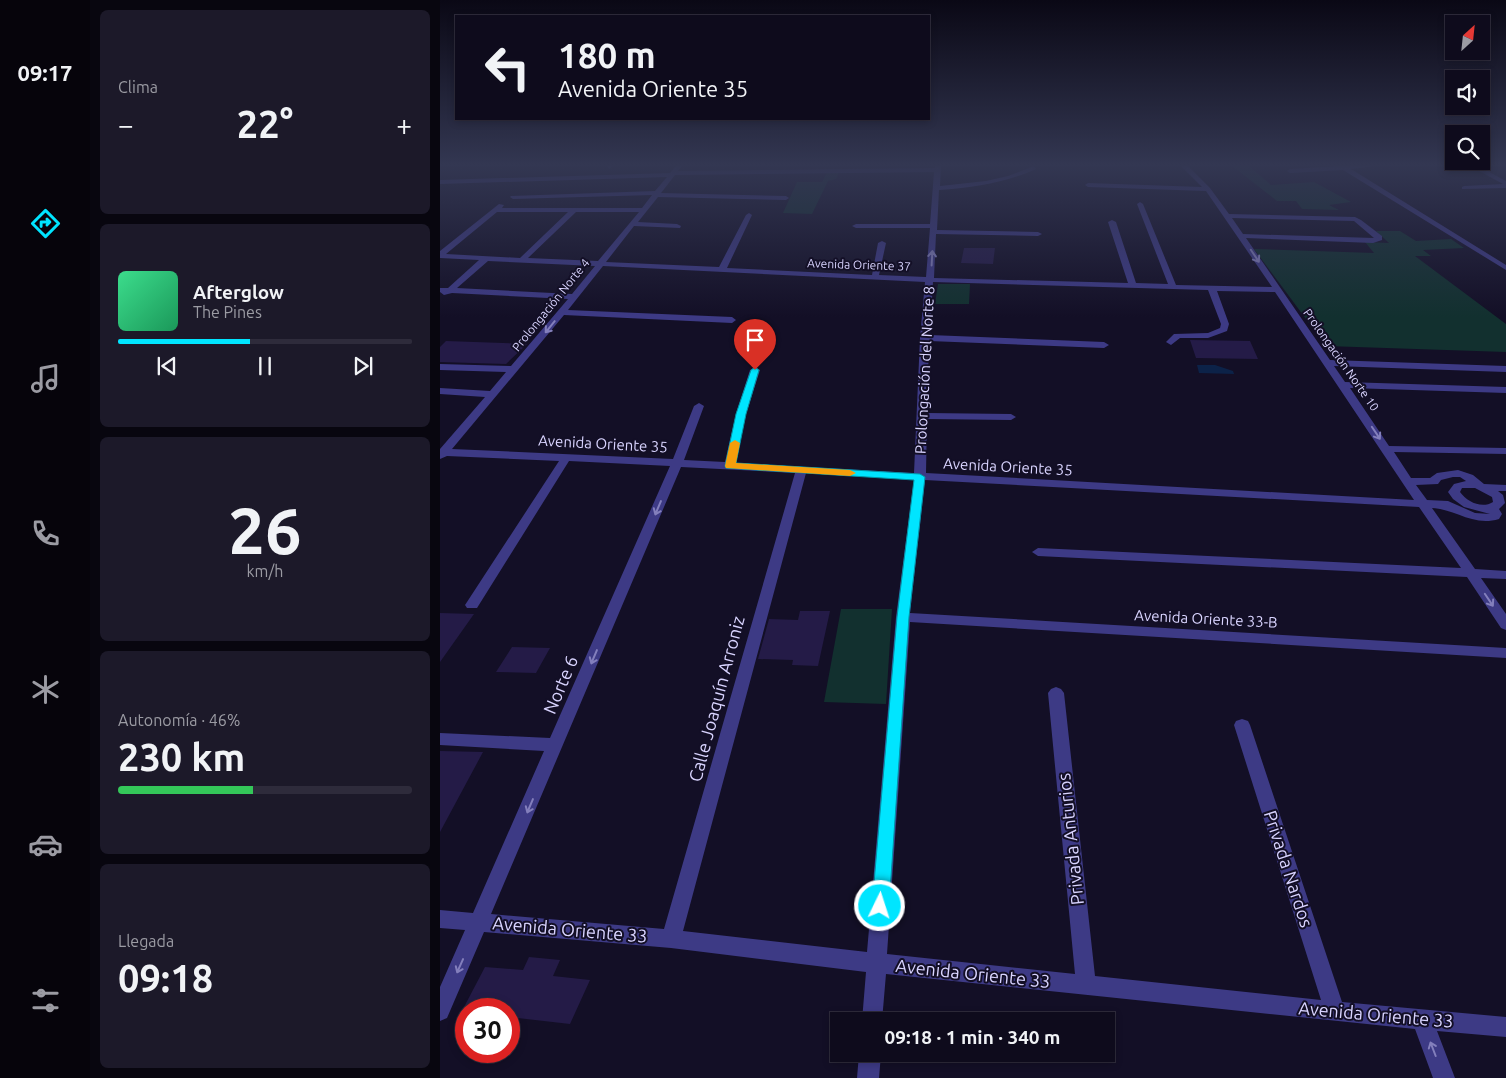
<!DOCTYPE html>
<html lang="es">
<meta charset="utf-8">
<style>
body{margin:0;font-family:Ubuntu,sans-serif;background:#1c1929;color:#f1f3f6;height:100vh;display:flex;flex-direction:column;font-size:19px;white-space:nowrap}
*{box-sizing:border-box;margin:0}
p{font-size:16px;color:#9b9ba3}
.icon{flex:none;width:28px;height:28px;fill:none;stroke:currentColor;stroke-width:2;stroke-linecap:round;stroke-linejoin:round}
.map{position:relative;flex:1;overflow:hidden}
.panel{display:flex;flex-direction:column;gap:10px;padding:10px;background:#08060f;width:350px}
.panel>*{flex:none}
.hud{position:absolute;left:15px;top:15px;width:475px;height:105px;border-radius:0px;box-shadow:0 2px 8px #0003,0 0 0 1px #2e2b3b;background:#0e0b1c;color:#f1f3f6;overflow:hidden}
.needle{width:32px;rotate:27deg}
.tools{position:absolute;left:1005px;top:15px;display:grid;gap:10px}
.tools a{display:grid;place-items:center;width:45px;height:45px;border-radius:0px;background:#0e0b1c;box-shadow:0 2px 8px #0003,0 0 0 1px #2e2b3b;font-size:25px}
.speed{position:absolute;left:15px;top:998px;display:flex;gap:10px;font-size:25px;font-weight:700;text-align:center}
.speed>*{display:grid;place-content:center;width:65px;height:65px;border-radius:50%;background:#0e0b1c;box-shadow:0 2px 8px #0003,0 0 0 1px #2e2b3b;line-height:1}
.speed .limit{border:8px solid #d22;background:#fff;color:#111}
.pin{position:absolute;display:grid;place-items:center;width:42px;height:42px;color:#fff;margin:-51px -21px;border-radius:50% 50% 50% 0;rotate:-45deg;box-shadow:0 0 5px #0007}
.pin .icon{rotate:45deg}
.me{position:absolute;width:55px;margin:-28px;rotate:4deg;stroke-linejoin:round;filter:drop-shadow(0 0 4px #0008)}
.turn{display:flex;align-items:center;gap:18px;height:105px;padding:0 20px;font-size:22px}
.turn .icon{width:65px;height:65px;stroke-width:2.5}
.turn b{display:block;font-size:35px;line-height:42px}
.big{font-size:38px;font-weight:700;line-height:1.1}
.panel .widget{flex:1;display:flex;flex-direction:column;justify-content:center;gap:8px;min-width:0;padding:0 18px;border-radius:8px;background:#1c1929}
.panel .dial{align-items:center;gap:0}
.dial b{font-size:65px;line-height:1}
.song{display:flex;align-items:center;gap:15px}
.cover{width:60px;height:60px;border-radius:8px;background:linear-gradient(135deg,hsl(150 70% 55%),hsl(150 70% 35%))}
.played{height:5px;border-radius:2px;background:linear-gradient(90deg,#00e5ff 45%,#2e2b3b 45%)}
.keys{display:flex;justify-content:space-around;direction:ltr}
.heat{display:flex;justify-content:space-between;align-items:center;font-size:28px;direction:ltr}
.charge{height:8px;border-radius:4px;background:linear-gradient(90deg,#34c759 46%,#2e2b3b 0)}
.trip{position:absolute;left:390px;top:1012px;width:285px;height:50px;border-radius:0px;background:#0e0b1c;box-shadow:0 2px 8px #0003,0 0 0 1px #2e2b3b;font-weight:700;line-height:50px;text-align:center}
main{display:flex;flex:1;min-height:0}
.tab-bar{display:flex;flex-direction:column;width:90px;justify-content:space-around;align-items:center;background:#06040b;color:#9b9ba3}
.tab-bar .icon{width:35px;height:35px}
.tab-bar .on{color:#00e5ff}
.tab-bar b{font-size:22px;color:#f1f3f6}
.map>svg:first-child{display:block}
.green{fill:#12302f}
.water{fill:#0c2248}
.building{fill:#241b47}
.lines{fill:none;stroke-linecap:round;stroke-linejoin:round}
.minor{fill:#3d3a85;fill-rule:evenodd}
.oneway{stroke:#837fbc}
.route{fill:#00e5ff;stroke:#0095a6}
.slow{fill:#f59e0b}
.labels{text-anchor:middle;stroke-width:4;stroke-linejoin:round;paint-order:stroke}
.far-street-label{font-size:12px;fill:#d9d4ff;stroke:#130f26}
.street-label{font-size:15px;fill:#d9d4ff;stroke:#130f26}
.near-street-label{font-size:18px;fill:#d9d4ff;stroke:#130f26}
</style>
<main>
<nav class="tab-bar">
<b>09:17</b>
<svg class="icon on" aria-label="directions" viewBox="0 0 24 24"><path d="M12 3l9 9-9 9-9-9zM9 14v-3h6M13 9l2 2-2 2"/></svg>
<svg class="icon" aria-label="music" viewBox="0 0 24 24"><path d="M9 18V5l10-2v13"/><circle cx="6" cy="18" r="3"/><circle cx="16" cy="16" r="3"/></svg>
<svg class="icon" aria-label="phone" viewBox="0 0 24 24"><path d="M5 4h4l2 5-3 2q2 4 5 5l2-3 5 2v4C11 20 4 13 5 4z"/></svg>
<svg class="icon" aria-label="climate" viewBox="0 0 24 24"><path d="M12 3v18M4 7l16 10M4 17L20 7"/></svg>
<svg class="icon" aria-label="car" viewBox="0 0 24 24"><path d="M5 17H2v-5l4-1 3-4h7l3 4 3 1v5h-3M9 17h6M6 11h13"/><circle cx="7" cy="17" r="2"/><circle cx="17" cy="17" r="2"/></svg>
<svg class="icon" aria-label="filters" viewBox="0 0 24 24"><path d="M4 7h16M4 17h16"/><circle cx="9" cy="7" r="2"/><circle cx="15" cy="17" r="2"/></svg>
</nav>
<section class="panel">
<div class="widget"><p>Clima</p>
<div class="heat"><a>−</a><b class="big">22°</b><a>+</a></div>
</div>
<div class="widget">
<div class="song"><i class="cover"></i><div><b>Afterglow</b><p>The Pines</p></div></div>
<div class="played"></div>
<div class="keys"><svg class="icon" aria-label="previous" viewBox="0 0 24 24"><path d="M18 5L8 12l10 7zM5 5v14"/></svg><svg class="icon" aria-label="pause" viewBox="0 0 24 24"><path d="M8 5v14M16 5v14"/></svg><svg class="icon" aria-label="next" viewBox="0 0 24 24"><path d="M6 5l10 7-10 7zM19 5v14"/></svg></div>
</div>
<div class="widget dial"><b>26</b><p>km/h</p></div>
<div class="widget"><p>Autonomía · 46%</p><b class="big">230 km</b><div class="charge"></div></div>
<div class="widget"><p>Llegada</p><b class="big">09:18</b></div>
</section>
<div class="map">
<svg width="1066" height="1078" viewBox="0 0 1066 1078">
<rect width="100%" height="100%" fill="#130f26"/>
<path class="green" d="M 792,166 L 809,166 L 831,185 L 874,182 L 911,202 L 889,205 L 899,210 L 862,209 L 856,201 L 837,201 Z
M 387,172 L 399,172 L 396,179 L 388,181 L 372,214 L 343,213 L 357,182 L 382,182 Z
M 936,231 L 960,231 L 976,241 L 1011,239 L 1024,248 L 983,250 L 991,256 L 975,256 L 1066,324 L 1066,352 L 886,346 L 814,249 L 934,253 L 925,242 L 949,243 Z
M 498,284 L 530,284 L 529,304 L 495,304 Z
M 401,609 L 452,609 L 446,704 L 384,702 Z"/>
<path class="water" d="M 757,365 L 775,365 L 793,371 L 794,374 L 759,373 Z"/>
<path class="building" d="M 524,248 L 555,248 L 553,264 L 521,263 Z
M 750,340 L 810,341 L 818,359 L 756,358 Z
M 6,341 L 87,344 L 66,364 L 0,362 L 0,347 Z
M 360,611 L 390,611 L 378,666 L 352,665 L 353,660 L 318,659 L 329,619 L 358,620 Z
M 0,613 L 34,614 L 0,662 Z
M 72,647 L 110,648 L 96,673 L 56,672 Z
M 0,751 L 43,752 L 0,832 Z
M 89,957 L 120,960 L 113,976 L 150,980 L 130,1024 L 69,1017 L 69,1009 L 23,1009 L 45,967 L 83,970 Z"/>
<g class="lines">
<path class="minor" d="M 167,166 L 173,166 L 169,169 Z
M 236,166 L 242,166 L 238,171 L 495,168 L 495,166 L 501,166 L 500,186 L 546,181 L 568,176 L 594,166 L 596,169 C 565,183 533,188 499,190 L 497,230 L 598,232 L 602,234 L 598,236 L 496,234 L 494,278 L 688,283 L 668,222 L 672,220 L 676,222 L 696,283 L 728,284 L 697,204 L 700,202 L 703,204 L 736,285 L 832,287 L 766,191 L 648,187 L 645,185 L 648,183 L 762,187 L 741,166 L 748,166 L 770,188 L 789,214 L 915,217 L 921,220 L 942,236 L 942,240 L 933,243 L 806,238 L 890,360 L 1066,366 L 1066,372 L 894,366 L 905,382 L 1066,387 L 1066,393 L 910,388 L 949,446 L 1066,448 L 1066,454 L 954,452 L 971,478 L 990,478 L 997,473 L 1018,470 L 1033,475 L 1044,484 L 1066,485 L 1066,491 L 1058,491 L 1063,495 L 1065,503 L 1059,509 L 1062,514 L 1059,519 C 1033,527 1016,509 992,508 L 1035,569 L 1066,571 L 1066,579 L 1041,578 L 1066,614 L 1066,630 L 1061,628 L 1027,577 L 598,556 L 592,552 L 598,548 L 1021,568 L 979,507 L 485,480 L 470,613 L 1066,648 L 1066,658 L 470,622 L 447,954 L 635,974 L 608,693 L 611,689 L 616,687 L 621,689 L 624,693 L 655,976 L 881,1000 L 794,725 L 796,721 L 802,719 L 808,721 L 810,725 L 902,1002 L 1066,1017 L 1066,1037 L 997,1031 L 1015,1078 L 993,1078 L 975,1029 L 446,974 L 442,1021 L 422,1021 L 426,972 L 231,948 L 44,932 L 7,1018 L 0,1021 L 0,987 L 25,930 L 0,928 L 0,910 L 33,913 L 104,751 L 0,745 L 0,733 L 110,738 L 230,466 L 129,461 L 37,608 L 27,608 L 25,605 L 27,602 L 119,461 L 7,456 L 0,459 L 0,449 L 45,397 L 0,394 L 0,388 L 50,391 L 66,372 L 0,370 L 0,364 L 71,366 L 128,299 L 12,293 L 4,295 L 0,292 L 0,288 L 8,288 L 39,260 L 0,258 L 0,251 L 59,204 L 64,205 L 62,208 L 202,208 L 212,195 L 73,199 L 70,197 L 71,196 L 215,191 L 227,177 L 0,184 L 0,180 L 230,173 ZM 494,172 L 490,224 L 416,224 L 412,226 L 416,228 L 490,228 L 486,277 L 439,275 L 446,243 L 442,241 L 438,243 L 432,275 L 287,268 L 312,215 L 309,213 L 306,215 L 279,267 L 166,262 L 194,226 L 240,228 L 241,226 L 237,224 L 198,222 L 218,197 L 346,200 L 349,198 L 346,196 L 221,193 L 235,175 ZM 57,212 L 128,212 L 80,258 L 6,254 ZM 136,212 L 199,212 L 158,261 L 88,258 ZM 792,218 L 914,221 L 934,238 L 803,234 ZM 48,261 L 155,266 L 132,294 L 17,288 ZM 163,266 L 485,282 L 480,338 L 474,473 L 296,463 L 306,414 L 320,370 L 315,367 L 310,370 L 296,414 L 285,462 L 244,460 L 264,406 L 259,403 L 254,406 L 233,459 L 12,449 L 124,315 L 292,323 L 296,320 L 292,317 L 128,310 ZM 493,282 L 768,290 L 781,324 L 780,328 L 768,333 L 734,334 L 726,342 L 731,345 L 740,338 L 768,338 L 787,331 L 789,324 L 777,291 L 835,292 L 974,500 L 486,473 L 487,419 L 571,420 L 576,417 L 571,414 L 487,413 L 489,341 L 664,348 L 669,345 L 664,342 L 490,335 ZM 241,467 L 355,473 L 224,929 L 51,914 ZM 366,473 L 474,479 L 456,617 L 427,952 L 243,931 ZM 1013,477 L 1020,477 L 1026,481 L 1014,484 L 1008,492 L 1013,499 L 1024,507 L 1050,514 L 1035,513 L 1008,501 L 987,500 L 976,485 L 998,484 L 1001,480 ZM 1022,488 L 1035,488 L 1052,497 L 1053,502 C 1042,509 1027,502 1020,492 Z
M 899,166 L 935,166 L 911,169 L 1066,265 L 1066,270 L 903,170 L 850,173 L 847,171 L 850,169 Z
M 1030,166 L 1038,166 L 1066,181 L 1066,188 L 1022,189 L 1022,187 L 1024,186 L 1063,184 Z
M 419,1054 L 441,1054 L 439,1078 L 417,1078 Z"/>
</g>
<defs><path id="oneway-shaft" d="M-6 0H5M1.5-3L5.5 0L1.5 3" fill="none" stroke-width="1.6" stroke-linecap="round" stroke-linejoin="round" transform="scale(1.25)"/></defs>
<g class="oneway">
<use href="#oneway-shaft" transform="translate(815 256) rotate(56)"/>
<use href="#oneway-shaft" transform="translate(492 258) rotate(-87)"/>
<use href="#oneway-shaft" transform="translate(110 327) rotate(129)"/>
<use href="#oneway-shaft" transform="translate(936 433) rotate(56)"/>
<use href="#oneway-shaft" transform="translate(218 508) rotate(113)"/>
<use href="#oneway-shaft" transform="translate(1049 600) rotate(56)"/>
<use href="#oneway-shaft" transform="translate(154 657) rotate(113)"/>
<use href="#oneway-shaft" transform="translate(90 806) rotate(113)"/>
<use href="#oneway-shaft" transform="translate(20 966) rotate(114)"/>
<use href="#oneway-shaft" transform="translate(993 1049) rotate(-111)"/>
</g>
<linearGradient id="sky" x2="0" y2="1"><stop stop-color="#0a0815"/><stop offset="0.52" stop-color="#333752"/><stop offset="1" stop-color="#333752" stop-opacity="0"/></linearGradient>
<rect width="1066" height="317" fill="url(#sky)"/>
<path class="route" d="M 315,367 L 319,370 L 306,414 L 296,463 L 480,474 L 485,477 L 469,617 L 449,906 L 446,911 L 440,914 L 434,911 L 432,906 L 457,617 L 474,480 L 286,468 L 285,466 L 296,414 L 311,370 Z"/>
<path class="slow" d="M 295,440 L 300,443 L 296,463 L 410,470 L 416,473 L 410,476 L 286,468 L 285,466 L 290,443 Z"/>
<g class="labels">
<g class="far-street-label">
<text transform="translate(419 265) rotate(2)" y="4">Avenida Oriente 37</text>
<text transform="translate(111 305) rotate(-51)" y="4">Prolongación Norte 4</text>
<text transform="translate(901 360) rotate(55)" y="4">Prolongación Norte 10</text>
</g>
<g class="street-label">
<text transform="translate(485 370) rotate(-87)" y="5">Prolongación del Norte 8</text>
<text transform="translate(163 444) rotate(3)" y="5">Avenida Oriente 35</text>
<text transform="translate(568 467) rotate(3)" y="5">Avenida Oriente 35</text>
<text transform="translate(766 619) rotate(3)" y="5">Avenida Oriente 33-B</text>
</g>
<g class="near-street-label">
<text transform="translate(121 685) rotate(-67)" y="6">Norte 6</text>
<text transform="translate(277 699) rotate(-75)" y="6">Calle Joaquín Arroniz</text>
<text transform="translate(631 839) rotate(-96)" y="6">Privada Anturios</text>
<text transform="translate(848 869) rotate(72)" y="6">Privada Nardos</text>
<text transform="translate(130 930) rotate(5)" y="6">Avenida Oriente 33</text>
<text transform="translate(533 974) rotate(6)" y="6">Avenida Oriente 33</text>
<text transform="translate(936 1015) rotate(5)" y="6">Avenida Oriente 33</text>
</g>
</g>
</svg>
<div class="tools">
<a><svg class="needle" viewBox="-14 -14 28 28"><path d="M0-13l5 13h-10z" fill="#e53935"/><path d="M0 13l5-13h-10z" fill="#9b9ba3"/></svg></a>
<a><svg class="icon" aria-label="sound" viewBox="0 0 24 24"><path d="M4 9h4l5-4v14l-5-4H4zM17 9q2 3 0 6"/></svg></a>
<a><svg class="icon" aria-label="search" viewBox="0 0 24 24"><circle cx="10" cy="10" r="6"/><path d="M15 15l6 6"/></svg></a>
</div>
<div class="speed"><div class="limit">30</div></div>
<div class="pin" style="left:315px;top:370px;background:#d93025"><svg class="icon" aria-label="arrive" viewBox="0 0 24 24"><path d="M6 21V4h12l-3 4 3 4H6"/></svg></div>
<svg class="me" style="left:440px;top:906px" viewBox="-20 -20 40 40"><circle r="17" fill="#00e5ff" stroke="#fff" stroke-width="3"/><path d="M0-11L8 9 0 5-8 9z" fill="#fff"/></svg>
<div class="trip">09:18 · 1 min · 340 m</div>
<div class="hud">
<div class="turn"><svg class="icon" aria-label="left" viewBox="0 0 24 24"><path d="M17 20v-9H6M10 6l-5 5 5 5"/></svg><div><b>180 m</b>Avenida Oriente 35</div></div>
</div>
</div>
</main>
